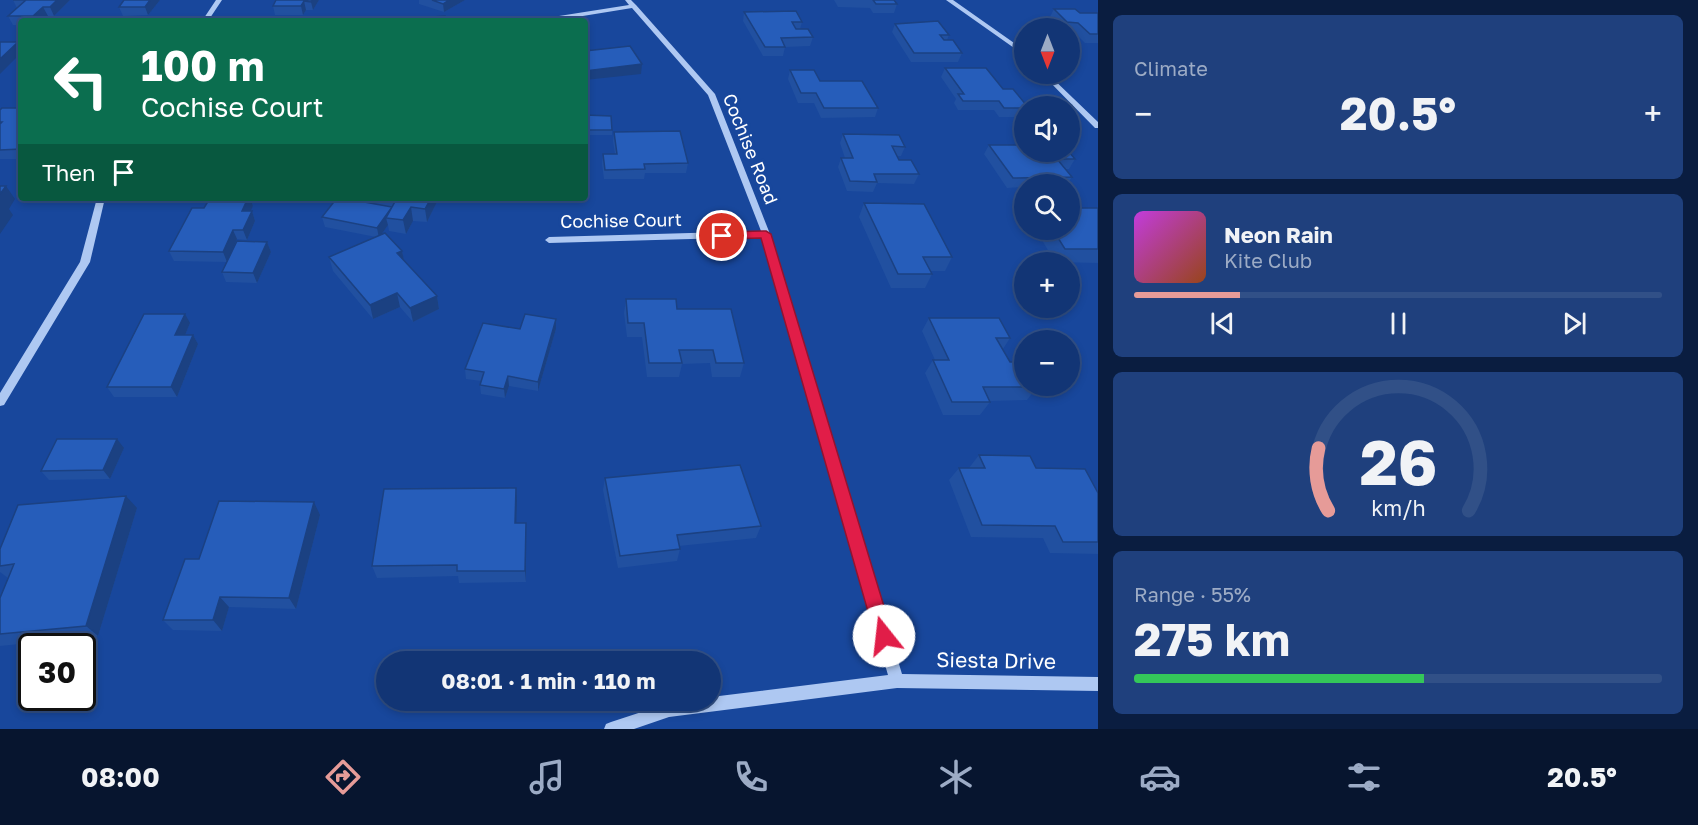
<!DOCTYPE html>
<meta charset="utf-8">
<style>
body{margin:0;font-family:"Golos Text",sans-serif;background:#1f407d;color:#f1f3f6;height:100vh;display:flex;flex-direction:column;font-size:22px;white-space:nowrap}
*{box-sizing:border-box;margin:0}
p{font-size:20px;color:#9cabc5}
.icon{flex:none;width:33px;height:33px;fill:none;stroke:currentColor;stroke-width:2;stroke-linecap:round;stroke-linejoin:round}
.map{position:relative;flex:1;overflow:hidden}
.panel{display:flex;flex-direction:column;gap:15px;padding:15px;background:#0a1d40;width:600px}
.panel>*{flex:none}
.guide{position:absolute;left:18px;top:18px;width:570px;height:183px;border-radius:6px;box-shadow:0 3px 9px #0003,0 0 0 2px #315087;background:#0b6e4f;color:#fff;overflow:hidden}
.needle{width:39px;rotate:180deg}
.controls{position:absolute;left:1014px;top:18px;display:grid;gap:12px}
.controls a{display:grid;place-items:center;width:66px;height:66px;border-radius:50%;background:#123575;box-shadow:0 3px 9px #0003,0 0 0 2px #315087;font-size:30px}
.speed{position:absolute;left:18px;top:633px;display:flex;gap:12px;font-size:30px;font-weight:700;text-align:center}
.speed>*{display:grid;place-content:center;width:78px;height:78px;border-radius:50%;background:#123575;box-shadow:0 3px 9px #0003,0 0 0 2px #315087;line-height:1}
.speed .limit{border:3px solid #111;border-radius:9px;background:#fff;color:#111}
.pin{position:absolute;display:grid;place-items:center;width:51px;height:51px;color:#fff;margin:-26px;border:3px solid #fff;border-radius:50%;box-shadow:0 2px 6px #0007}
.me{position:absolute;width:66px;margin:-33px;rotate:344deg;stroke-linejoin:round;filter:drop-shadow(0 0 4px #0008)}
.turn{display:flex;align-items:center;gap:21px;height:126px;padding:0 24px;font-size:27px}
.turn .icon{width:78px;height:78px;stroke-width:2.5}
.turn b{display:block;font-size:42px;line-height:51px}
.then{display:flex;align-items:center;height:57px;padding:0 24px;background:#0003;gap:12px;font-size:22px}
.big{font-size:45px;font-weight:700;line-height:1.1}
.panel .tile{flex:1;display:flex;flex-direction:column;justify-content:center;gap:9px;min-width:0;padding:0 21px;border-radius:9px;background:#1f407d}
.panel .dial{align-items:center;gap:0}
.dial svg{height:156px;overflow:visible;fill:none;stroke:#315087;stroke-width:7;stroke-linecap:round;text-anchor:middle}
.dial text{fill:#f1f3f6;stroke:none}
.song{display:flex;align-items:center;gap:18px}
.cover{width:72px;height:72px;border-radius:9px;background:linear-gradient(135deg,hsl(290 70% 55%),hsl(20 70% 35%))}
.played{height:6px;border-radius:3px;background:linear-gradient(90deg,#e69b98 20%,#315087 20%)}
.keys{display:flex;justify-content:space-around;direction:ltr}
.heat{display:flex;justify-content:space-between;align-items:center;font-size:33px;direction:ltr}
.charge{height:9px;border-radius:4px;background:linear-gradient(90deg,#34c759 55%,#315087 0)}
.trip{position:absolute;left:376px;top:651px;width:345px;height:60px;border-radius:30px;background:#123575;box-shadow:0 3px 9px #0003,0 0 0 2px #315087;font-weight:700;line-height:60px;text-align:center}
.tabs{display:flex;height:96px;justify-content:space-around;align-items:center;background:#07152f;color:#9cabc5}
.tabs .icon{width:42px;height:42px}
.tabs .current{color:#e69b98}
.tabs b{font-size:27px;color:#f1f3f6}
main{display:flex;flex:1;min-height:0}
.map>svg:first-child{display:block}
.lines{fill:none;stroke-linecap:round;stroke-linejoin:round}
.minor{fill:#aec8f2;fill-rule:evenodd}
.wall{fill:#2150a0}
.shaded-wall{fill:#1b4182}
.building{fill:#265dba;stroke:#1b4182;stroke-width:1.5}
.route{fill:#e11d48;stroke:#92132f;stroke-width:1.5}
.labels{text-anchor:middle;stroke-width:6;stroke-linejoin:round;paint-order:stroke}
.street-label{font-size:18px;fill:#fff;stroke:#18479c}
.near-street-label{font-size:21px;fill:#fff;stroke:#18479c}
</style>
<main>
<div class="map">
<svg width="1098" height="729" viewBox="0 0 1098 729">
<rect width="100%" height="100%" fill="#18479c"/>
<g class="lines">
<path class="minor" d="M 216,0 L 222,0 L 208,21 L 202,21 Z
M 625,0 L 631,0 L 636,5 L 715,94 L 770,234 L 902,674 L 1098,677 L 1098,691 L 897,688 L 669,717 L 634,729 L 604,729 L 606,724 L 611,722 L 669,703 L 711,700 L 711,697 L 888,675 L 762,237 L 549,243 L 545,240 L 549,237 L 761,231 L 708,95 L 632,8 L 552,21 L 537,21 L 540,19 L 629,5 Z
M 946,0 L 953,0 L 1024,50 L 1024,55 Z
M 1042,74 L 1048,74 L 1098,122 L 1098,128 L 1095,128 Z
M 97,198 L 105,198 L 90,262 L 4,405 L 0,406 L 0,393 L 80,262 Z"/>
</g>
<path class="wall" d="M 13,0 L 70,0 L 54,16 L 48,16 L 42,21 L 21,21 L 21,25 L 13,25 L 8,16 L 17,8 Z
M 124,0 L 160,0 L 148,15 L 123,16 L 119,7 Z
M 276,0 L 319,0 L 313,10 L 306,10 L 303,15 L 275,15 L 273,6 Z
M 419,0 L 465,0 L 444,12 L 419,4 Z
M 834,0 L 894,0 L 897,4 L 894,13 L 873,13 L 870,8 L 838,7 Z
M 1054,9 L 1080,13 L 1098,13 L 1098,43 L 1085,43 L 1073,31 L 1070,31 L 1070,28 L 1060,28 L 1050,17 Z
M 744,12 L 802,22 L 800,29 L 813,37 L 810,46 L 785,47 L 783,56 L 763,56 L 743,21 Z
M 895,24 L 949,35 L 947,40 L 962,53 L 958,62 L 911,62 L 892,32 Z
M 945,68 L 1003,89 L 1024,106 L 1024,115 L 1023,117 L 999,117 L 994,110 L 958,110 L 954,103 L 956,99 L 941,77 Z
M 790,70 L 878,108 L 875,117 L 821,118 L 814,103 L 798,103 L 788,79 Z
M 21,108 L 21,159 L 0,159 L 0,110 Z
M 585,115 L 612,130 L 612,135 L 585,135 Z
M 614,132 L 688,163 L 686,173 L 645,173 L 644,179 L 604,179 L 602,164 L 603,154 L 615,154 L 613,141 Z
M 843,134 L 905,147 L 901,156 L 897,156 L 899,160 L 919,174 L 914,184 L 877,183 L 873,192 L 847,191 L 838,167 L 841,158 L 845,158 L 840,143 Z
M 989,145 L 1075,159 L 1069,169 L 1065,169 L 1072,177 L 1067,184 L 1024,184 L 1024,187 L 1007,188 L 984,154 Z
M 210,198 L 250,198 L 253,206 L 250,211 L 252,211 L 255,221 L 247,240 L 237,239 L 227,262 L 174,261 L 169,251 L 204,208 Z
M 353,198 L 439,198 L 427,222 L 413,221 L 406,234 L 389,231 L 388,225 L 381,235 L 402,251 L 404,261 L 437,296 L 439,309 L 413,322 L 400,307 L 373,319 L 333,271 L 329,257 L 376,237 L 325,227 L 322,217 L 354,200 Z
M 864,203 L 952,257 L 945,271 L 930,271 L 932,274 L 925,288 L 891,288 L 859,217 Z
M 1098,208 L 1098,263 L 1055,262 L 1036,230 L 1070,230 Z
M 267,242 L 271,252 L 257,283 L 226,282 L 222,272 Z
M 626,299 L 677,309 L 744,363 L 740,377 L 712,377 L 710,363 L 682,364 L 679,377 L 647,377 L 642,337 L 627,337 L 624,313 Z
M 929,318 L 1010,338 L 1003,349 L 1010,362 L 1037,387 L 1027,400 L 989,401 L 990,402 L 980,415 L 943,415 L 925,373 L 933,360 L 935,360 L 922,331 Z
M 556,319 L 556,329 L 538,391 L 509,386 L 505,398 L 481,394 L 480,385 L 481,381 L 466,379 L 465,369 L 520,329 Z
M 190,323 L 185,335 L 193,335 L 198,344 L 177,397 L 114,397 L 107,387 Z
M 124,448 L 110,479 L 49,480 L 41,471 Z
M 979,455 L 1036,468 L 1098,493 L 1098,554 L 1050,553 L 1043,538 L 971,537 L 949,480 L 959,468 L 969,468 Z
M 605,478 L 761,526 L 756,538 L 679,546 L 680,549 L 677,561 L 618,568 L 603,490 Z
M 517,500 L 516,523 L 526,523 L 526,582 L 459,583 L 458,576 L 377,578 L 372,566 Z
M 137,508 L 98,636 L 0,646 L 0,598 L 8,578 L 0,572 L 0,549 Z
M 320,515 L 296,609 L 229,607 L 222,631 L 173,630 L 163,620 L 199,559 Z"/>
<path class="shaded-wall" d="M 57,0 L 70,0 L 54,16 L 50,7 Z
M 150,0 L 160,0 L 148,15 L 145,7 Z
M 312,0 L 319,0 L 313,10 L 311,2 Z
M 449,0 L 465,0 L 444,12 L 443,4 Z
M 304,1 L 306,10 L 303,15 L 301,6 Z
M 43,7 L 48,16 L 42,21 L 36,21 L 33,16 Z
M 18,42 L 21,47 L 21,53 L 0,74 L 0,59 Z
M 642,64 L 641,74 L 585,80 L 585,71 Z
M 6,186 L 15,199 L 9,209 L 13,215 L 0,234 L 0,194 Z
M 248,198 L 250,198 L 253,206 L 246,221 L 242,211 Z
M 431,198 L 439,198 L 427,222 L 425,209 Z
M 392,207 L 386,218 L 388,225 L 379,238 L 377,228 Z
M 411,207 L 413,221 L 406,234 L 403,220 Z
M 252,211 L 255,221 L 247,240 L 243,230 Z
M 233,230 L 237,239 L 227,262 L 223,252 Z
M 267,242 L 271,252 L 257,283 L 253,273 Z
M 402,251 L 405,265 L 397,253 Z
M 397,293 L 400,307 L 373,319 L 370,305 Z
M 437,296 L 439,309 L 413,322 L 410,308 Z
M 185,314 L 190,323 L 181,345 L 175,335 Z
M 556,319 L 556,329 L 538,391 L 538,382 Z
M 193,335 L 198,344 L 177,397 L 171,387 Z
M 508,376 L 509,386 L 505,398 L 504,389 Z
M 117,439 L 124,448 L 110,479 L 103,470 Z
M 516,488 L 517,500 L 516,535 L 515,523 Z
M 126,496 L 137,508 L 98,636 L 86,626 Z
M 314,502 L 320,515 L 296,609 L 289,598 Z
M 526,523 L 526,582 L 525,571 Z
M 220,597 L 229,607 L 222,631 L 213,620 Z"/>
<path class="building" d="M 13,0 L 57,0 L 50,7 L 43,7 L 33,16 L 8,16 L 26,0 Z
M 124,0 L 150,0 L 145,7 L 119,7 Z
M 276,0 L 312,0 L 311,2 L 304,1 L 301,6 L 273,6 Z
M 432,0 L 449,0 L 443,4 Z
M 873,0 L 894,0 L 897,4 L 876,4 Z
M 1054,9 L 1075,9 L 1080,13 L 1098,13 L 1098,34 L 1090,34 L 1078,23 L 1067,22 Z
M 796,11 L 802,22 L 792,22 L 796,29 L 808,29 L 813,37 L 781,38 L 785,47 L 765,47 L 744,12 Z
M 445,16 L 447,21 L 408,21 L 407,19 Z
M 938,21 L 949,35 L 940,35 L 944,40 L 953,40 L 962,53 L 914,53 L 895,24 Z
M 0,42 L 18,42 L 0,59 Z
M 630,46 L 642,64 L 585,71 L 585,51 Z
M 945,68 L 986,68 L 1003,89 L 1013,89 L 1027,106 L 1024,106 L 1024,108 L 1004,108 L 999,101 L 963,101 L 958,94 L 964,94 Z
M 790,70 L 814,70 L 820,81 L 862,81 L 878,108 L 824,108 L 816,93 L 801,93 Z
M 2,108 L 21,108 L 21,149 L 0,150 L 0,124 L 2,122 L 0,122 L 0,110 Z
M 585,115 L 611,116 L 612,130 L 585,130 Z
M 680,131 L 688,163 L 644,164 L 645,169 L 605,170 L 603,154 L 617,154 L 614,132 Z
M 843,134 L 899,135 L 905,147 L 892,146 L 899,160 L 911,160 L 919,174 L 874,174 L 877,182 L 850,181 L 841,158 L 853,158 Z
M 989,145 L 1024,145 L 1024,152 L 1069,152 L 1075,159 L 1057,159 L 1072,177 L 1013,178 Z
M 0,186 L 6,186 L 0,194 Z
M 210,198 L 248,198 L 242,211 L 252,211 L 243,230 L 233,230 L 223,252 L 169,251 L 192,208 L 204,208 Z
M 337,198 L 342,198 L 392,207 L 377,228 L 322,217 Z
M 397,198 L 431,198 L 425,209 L 411,207 L 403,220 L 386,218 Z
M 864,203 L 924,204 L 952,257 L 923,257 L 932,274 L 898,274 Z
M 1070,208 L 1098,208 L 1098,249 L 1065,249 L 1053,230 L 1070,230 Z
M 385,233 L 402,251 L 397,253 L 437,296 L 410,308 L 397,293 L 370,305 L 329,257 Z
M 237,241 L 267,242 L 253,273 L 222,272 Z
M 626,299 L 676,299 L 677,309 L 731,309 L 744,363 L 716,363 L 713,350 L 679,350 L 682,363 L 649,363 L 644,323 L 628,323 Z
M 144,314 L 185,314 L 175,335 L 193,335 L 171,387 L 107,387 Z
M 525,314 L 556,319 L 538,382 L 508,376 L 504,389 L 480,385 L 484,372 L 465,369 L 483,323 L 520,329 Z
M 929,318 L 999,318 L 1010,338 L 996,338 L 1010,362 L 1023,362 L 1024,365 L 1024,386 L 1036,386 L 1037,387 L 983,387 L 990,402 L 952,402 L 933,360 L 949,360 Z
M 57,439 L 117,439 L 103,470 L 41,471 Z
M 979,455 L 1030,456 L 1036,468 L 1085,469 L 1098,493 L 1098,542 L 1063,542 L 1055,526 L 982,525 L 959,468 L 985,468 Z
M 740,465 L 761,526 L 677,535 L 680,549 L 620,556 L 605,478 Z
M 516,488 L 515,523 L 526,523 L 525,571 L 457,571 L 457,565 L 372,566 L 384,489 Z
M 126,496 L 86,626 L 0,634 L 0,598 L 14,564 L 0,566 L 0,549 L 18,505 Z
M 219,501 L 314,502 L 289,598 L 220,597 L 213,620 L 163,620 L 185,559 L 199,559 Z"/>
<path class="route" d="M 766,231 L 771,234 L 893,636 L 890,642 L 884,645 L 878,642 L 875,636 L 761,238 L 722,239 L 717,236 L 722,232 Z"/>
<g class="labels">
<g class="street-label">
<text transform="translate(750 149) rotate(68)" y="6">Cochise Road</text>
<text transform="translate(621 221) rotate(-1)" y="6">Cochise Court</text>
</g>
<g class="near-street-label">
<text transform="translate(996 661) rotate(1)" y="7">Siesta Drive</text>
</g>
</g>
</svg>
<div class="controls">
<a><svg class="needle" viewBox="-14 -14 28 28"><path d="M0-13l5 13h-10z" fill="#e53935"/><path d="M0 13l5-13h-10z" fill="#9cabc5"/></svg></a>
<a><svg class="icon" aria-label="sound" viewBox="0 0 24 24"><path d="M4 9h4l5-4v14l-5-4H4zM17 9q2 3 0 6"/></svg></a>
<a><svg class="icon" aria-label="search" viewBox="0 0 24 24"><circle cx="10" cy="10" r="6"/><path d="M15 15l6 6"/></svg></a>
<a>+</a>
<a>−</a>
</div>
<div class="speed"><div class="limit">30</div></div>
<div class="pin" style="left:722px;top:236px;background:#d93025"><svg class="icon" aria-label="arrive" viewBox="0 0 24 24"><path d="M6 21V4h12l-3 4 3 4H6"/></svg></div>
<svg class="me" style="left:884px;top:636px" viewBox="-20 -20 40 40"><circle r="19" fill="#fff"/><path d="M0-13L10 11 0 6-10 11z" fill="#e11d48"/></svg>
<div class="trip">08:01 · 1 min · 110 m</div>
<div class="guide">
<div class="turn"><svg class="icon" aria-label="left" viewBox="0 0 24 24"><path d="M17 20v-9H6M10 6l-5 5 5 5"/></svg><div><b>100 m</b>Cochise Court</div></div>
<div class="then">Then<svg class="icon" aria-label="arrive" viewBox="0 0 24 24"><path d="M6 21V4h12l-3 4 3 4H6"/></svg></div>
</div>
</div>
<section class="panel">
<div class="tile"><p>Climate</p>
<div class="heat"><a>−</a><b class="big">20.5°</b><a>+</a></div>
</div>
<div class="tile">
<div class="song"><i class="cover"></i><div><b>Neon Rain</b><p>Kite Club</p></div></div>
<div class="played"></div>
<div class="keys"><svg class="icon" aria-label="previous" viewBox="0 0 24 24"><path d="M18 5L8 12l10 7zM5 5v14"/></svg><svg class="icon" aria-label="pause" viewBox="0 0 24 24"><path d="M8 5v14M16 5v14"/></svg><svg class="icon" aria-label="next" viewBox="0 0 24 24"><path d="M6 5l10 7-10 7zM19 5v14"/></svg></div>
</div>
<div class="tile dial"><svg viewBox="0 0 100 80">
<path d="M14 69A42 42 0 1 1 86 69"/>
<path d="M14 69A42 42 0 0 1 9 37" stroke="#e69b98"/>
<text x="50" y="56" font-size="32" font-weight="700">26</text>
<text x="50" y="72" font-size="11">km/h</text>
</svg></div>
<div class="tile"><p>Range · 55%</p><b class="big">275 km</b><div class="charge"></div></div>
</section>
</main>
<nav class="tabs">
<b>08:00</b>
<svg class="icon current" aria-label="directions" viewBox="0 0 24 24"><path d="M12 3l9 9-9 9-9-9zM9 14v-3h6M13 9l2 2-2 2"/></svg>
<svg class="icon" aria-label="music" viewBox="0 0 24 24"><path d="M9 18V5l10-2v13"/><circle cx="6" cy="18" r="3"/><circle cx="16" cy="16" r="3"/></svg>
<svg class="icon" aria-label="phone" viewBox="0 0 24 24"><path d="M5 4h4l2 5-3 2q2 4 5 5l2-3 5 2v4C11 20 4 13 5 4z"/></svg>
<svg class="icon" aria-label="climate" viewBox="0 0 24 24"><path d="M12 3v18M4 7l16 10M4 17L20 7"/></svg>
<svg class="icon" aria-label="car" viewBox="0 0 24 24"><path d="M5 17H2v-5l4-1 3-4h7l3 4 3 1v5h-3M9 17h6M6 11h13"/><circle cx="7" cy="17" r="2"/><circle cx="17" cy="17" r="2"/></svg>
<svg class="icon" aria-label="filters" viewBox="0 0 24 24"><path d="M4 7h16M4 17h16"/><circle cx="9" cy="7" r="2"/><circle cx="15" cy="17" r="2"/></svg>
<b>20.5°</b>
</nav>
